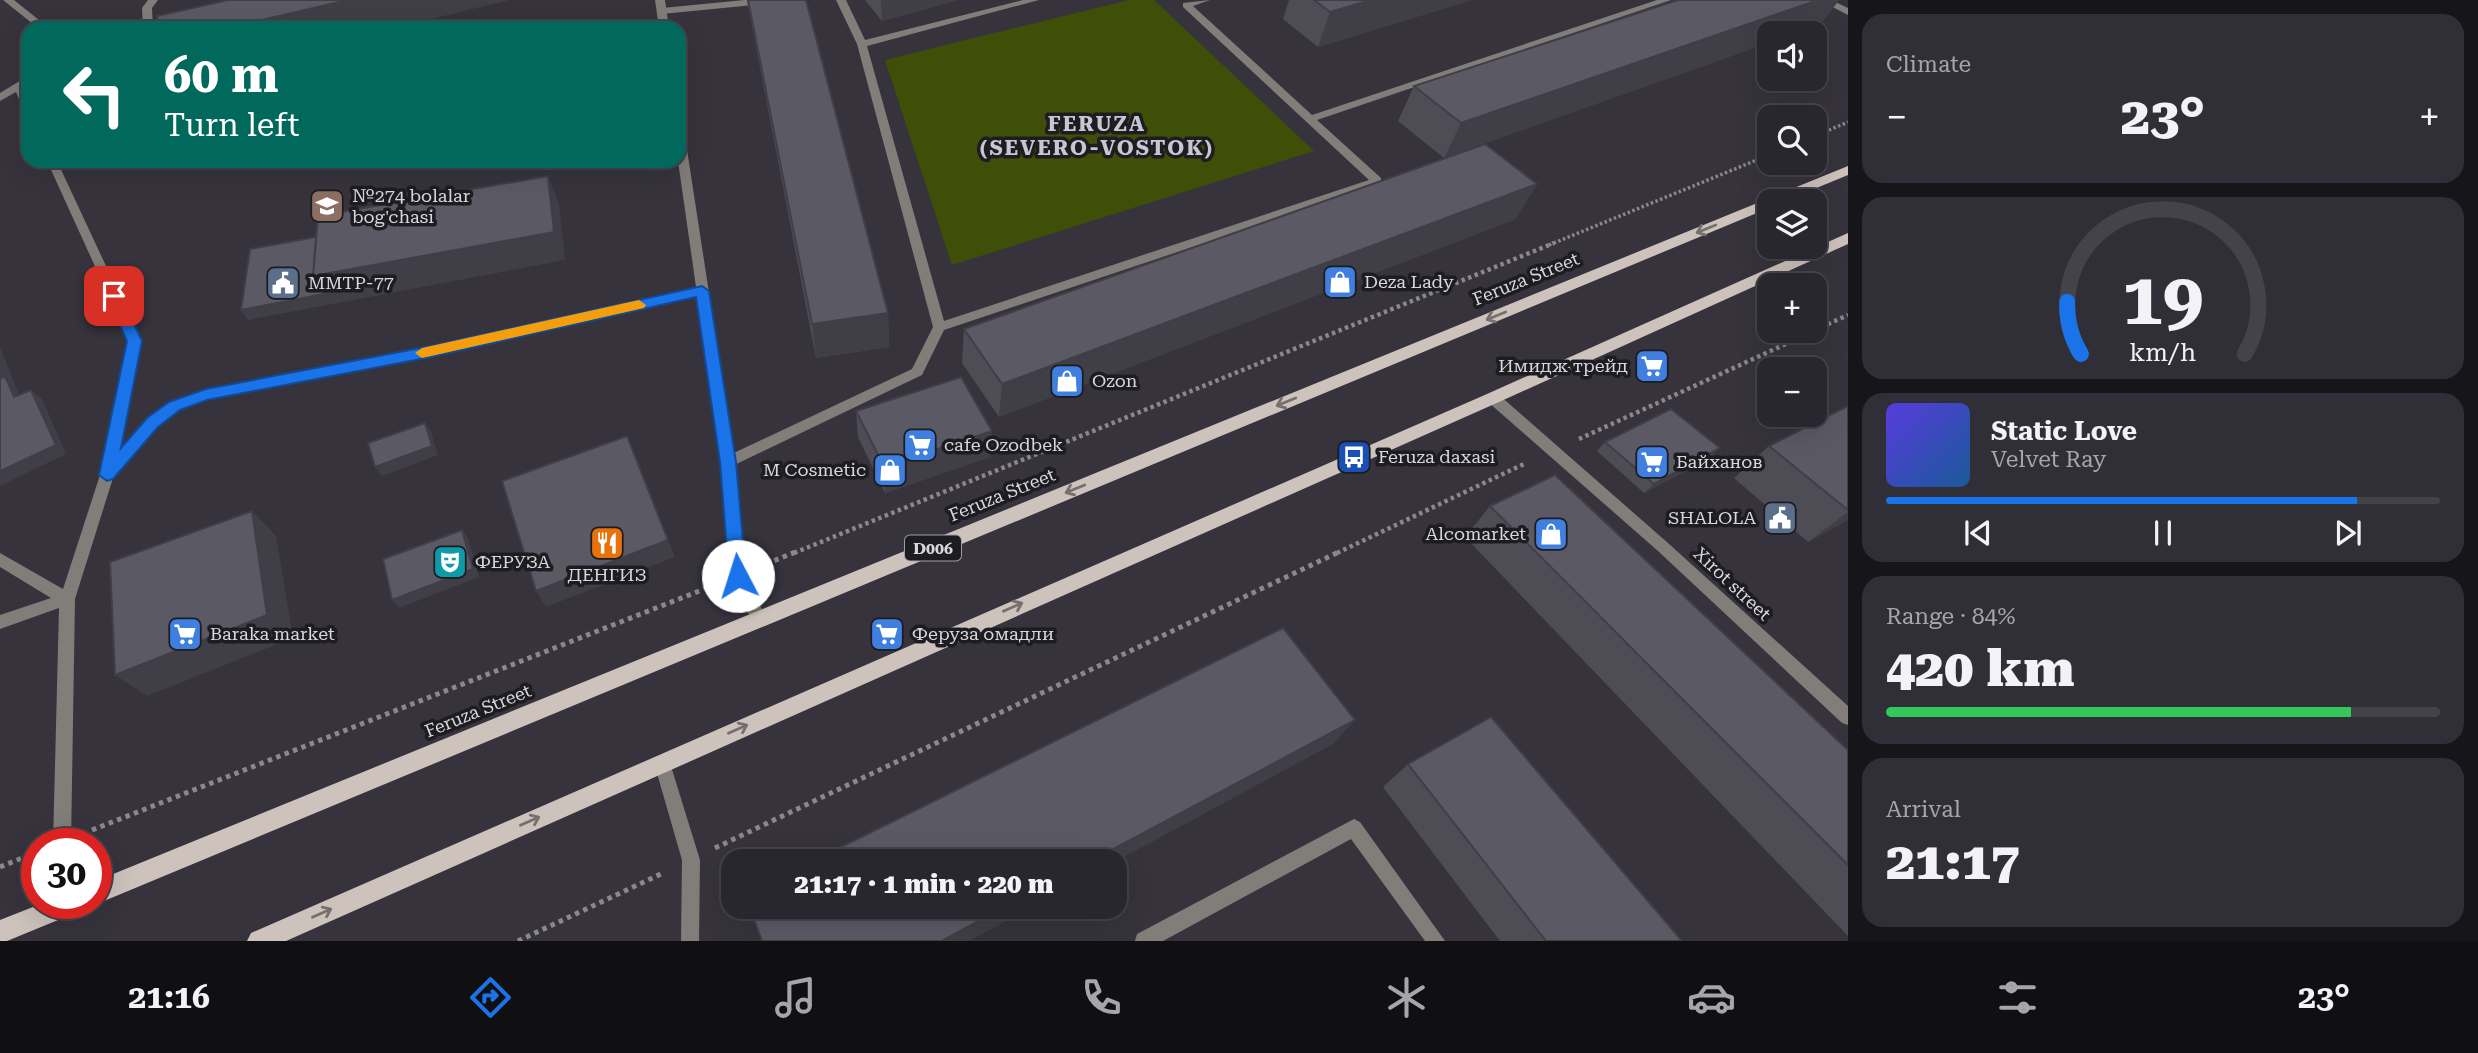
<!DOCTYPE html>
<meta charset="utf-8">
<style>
body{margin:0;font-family:"Roboto Serif",serif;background:#302e36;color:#f1f3f6;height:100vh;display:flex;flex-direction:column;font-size:26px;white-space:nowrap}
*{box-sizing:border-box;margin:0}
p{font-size:23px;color:#a5a5aa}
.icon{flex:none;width:38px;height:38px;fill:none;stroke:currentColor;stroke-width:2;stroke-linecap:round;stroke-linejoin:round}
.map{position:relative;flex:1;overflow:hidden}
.side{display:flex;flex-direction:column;gap:14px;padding:14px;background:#161519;width:630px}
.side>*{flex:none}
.hud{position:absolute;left:21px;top:21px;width:665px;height:147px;border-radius:21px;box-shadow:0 7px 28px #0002,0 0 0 2px #44434a;background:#00695c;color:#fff;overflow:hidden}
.buttons{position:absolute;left:1757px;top:21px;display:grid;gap:14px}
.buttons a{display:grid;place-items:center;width:70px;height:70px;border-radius:14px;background:#28262e;box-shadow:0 7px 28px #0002,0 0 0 2px #44434a;font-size:35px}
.speed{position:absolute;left:21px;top:828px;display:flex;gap:14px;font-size:35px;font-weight:700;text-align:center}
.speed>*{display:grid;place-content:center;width:91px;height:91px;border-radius:50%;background:#28262e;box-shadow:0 7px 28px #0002,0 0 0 2px #44434a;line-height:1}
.speed .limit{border:10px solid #d22;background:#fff;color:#111}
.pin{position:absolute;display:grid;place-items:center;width:60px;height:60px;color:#fff;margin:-30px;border-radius:14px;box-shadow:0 4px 10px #0006}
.me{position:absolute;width:77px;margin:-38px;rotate:355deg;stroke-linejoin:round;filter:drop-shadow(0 0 5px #0008)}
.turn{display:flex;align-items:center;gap:24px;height:147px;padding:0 28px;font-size:32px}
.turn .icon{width:91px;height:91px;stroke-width:2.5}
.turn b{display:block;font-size:49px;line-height:60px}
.big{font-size:52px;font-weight:800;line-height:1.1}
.side .widget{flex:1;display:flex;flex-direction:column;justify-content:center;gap:10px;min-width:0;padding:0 24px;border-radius:21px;background:#302e36}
.side .dial{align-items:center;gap:0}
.dial svg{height:182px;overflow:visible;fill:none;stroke:#44434a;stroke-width:7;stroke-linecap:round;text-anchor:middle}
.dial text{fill:#f1f3f6;stroke:none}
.song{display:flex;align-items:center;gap:21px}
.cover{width:84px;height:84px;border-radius:10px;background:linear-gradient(135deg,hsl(250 70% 55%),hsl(210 70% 35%))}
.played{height:7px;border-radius:4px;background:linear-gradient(90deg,#1a73e8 85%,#44434a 85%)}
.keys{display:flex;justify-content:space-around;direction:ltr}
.heat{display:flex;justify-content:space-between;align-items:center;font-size:38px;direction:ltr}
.charge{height:10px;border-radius:5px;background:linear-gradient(90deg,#34c759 84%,#44434a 0)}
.trip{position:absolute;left:721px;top:849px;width:406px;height:70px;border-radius:21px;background:#28262e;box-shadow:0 7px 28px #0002,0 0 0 2px #44434a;font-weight:800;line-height:70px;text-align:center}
.dock{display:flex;height:112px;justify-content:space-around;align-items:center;background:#100f12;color:#a5a5aa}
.dock .icon{width:49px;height:49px}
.dock .active{color:#1a73e8}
.dock b{font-size:32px;color:#f1f3f6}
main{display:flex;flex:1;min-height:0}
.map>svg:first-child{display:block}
.green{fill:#404f07}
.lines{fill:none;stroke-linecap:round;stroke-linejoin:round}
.path-far2{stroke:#8a8790;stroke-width:3.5;stroke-dasharray:2.5 2.5;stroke-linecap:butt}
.path-far1{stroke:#8a8790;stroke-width:4.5;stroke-dasharray:3.5 3.5;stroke-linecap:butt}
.path{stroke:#8a8790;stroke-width:5;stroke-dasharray:4.5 4.5;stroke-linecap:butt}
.service{fill:#817d79;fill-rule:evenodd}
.minor{fill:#817d79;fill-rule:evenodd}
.primary{fill:#cdc3bc;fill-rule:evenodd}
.wall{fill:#4e4d56}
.shaded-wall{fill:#403e46}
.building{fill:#5b5964;stroke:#403e46;stroke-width:2}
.oneway{stroke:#75706e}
.route{fill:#1a73e8;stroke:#114b97;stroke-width:2}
.slow{fill:#f59e0b}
.labels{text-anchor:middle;stroke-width:7;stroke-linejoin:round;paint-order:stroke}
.shield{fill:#1d1c20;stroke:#a19fa5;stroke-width:2}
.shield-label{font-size:16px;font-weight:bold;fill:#d9d7de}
.poi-label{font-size:18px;fill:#d9d7de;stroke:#1d1c20;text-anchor:start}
.street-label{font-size:18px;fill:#d9d7de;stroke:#1d1c20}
.far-district-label{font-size:21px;font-weight:bold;letter-spacing:2px;fill:#c8c6d2;stroke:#1d1c20}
</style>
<main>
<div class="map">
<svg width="1848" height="941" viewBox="0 0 1848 941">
<rect width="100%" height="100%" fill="#36333d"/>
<path class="green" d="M 1129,0 L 1154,0 L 1314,151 L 952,265 L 885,60 Z"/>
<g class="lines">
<path class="path-far2" d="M 1815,136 L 1848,122
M 1549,245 L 1769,155"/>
<path class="path-far1" d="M 1815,330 L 1848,315
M 1579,439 L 1814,331
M 794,553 L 1554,243
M 1337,553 L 1526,463"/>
<path class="path" d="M 766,564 L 798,551
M 92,830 L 712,586
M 715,848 L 1341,551
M 0,867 L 37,852
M 518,941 L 663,873"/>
<path class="service" d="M 3,0 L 14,0 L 49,28 L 38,28 Z
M 148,0 L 158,0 L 152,8 L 153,28 L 143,28 L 142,8 Z
M 745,0 L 778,0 L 773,3 L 662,14 L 657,11 L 662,8 Z
M 836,0 L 846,0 L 865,40 L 1023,0 L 1039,0 L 867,46 L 944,321 L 1369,180 L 1183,7 L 1183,3 L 1210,0 L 1193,6 L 1312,115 L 1657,0 L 1671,0 L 1317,120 L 1381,178 L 1381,184 L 944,330 L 922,375 L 728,468 L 723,466 L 721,462 L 723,458 L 912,369 L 933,327 L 857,44 Z
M 28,76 L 28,84 L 24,86 L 28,96 L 28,111 L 23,108 L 16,92 L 0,101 L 0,93 Z
M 47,161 L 57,161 L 141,341 L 119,451 C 149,416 161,404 206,390 L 431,346 L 702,287 L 708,291 L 702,295 L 431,356 L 207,400 L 180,410 L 157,426 L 113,478 L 75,599 L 71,844 L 53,844 L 59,608 L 0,629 L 0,615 L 51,598 L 0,567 L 0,553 L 63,589 L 100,475 L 129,341 Z
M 1354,819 L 1360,822 L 1445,941 L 1425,941 L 1351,839 L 1163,941 L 1135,941 L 1137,934 Z"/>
<path class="minor" d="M 655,0 L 665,0 L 669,28 L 659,28 Z
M 1819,0 L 1831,0 L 1848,8 L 1848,15 Z
M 679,127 L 684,130 L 735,462 L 746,576 L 767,620 L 764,625 L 759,627 L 754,625 L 730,576 L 721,462 L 678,161 Z
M 1493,393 L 1498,394 L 1668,543 L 1848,706 L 1848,725 L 1842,723 L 1658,551 L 1488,402 L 1486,398 Z
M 662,755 L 668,757 L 670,763 L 700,860 L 699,941 L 681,941 L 682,860 L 654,763 L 656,757 Z"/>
<path class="primary" d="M 1848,166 L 1848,175 L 1785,201 L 1769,201 L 1769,208 L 104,901 L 96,904 L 93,903 L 96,903 L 96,881 Z
M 1848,233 L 1848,244 L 1499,402 L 286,941 L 247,941 L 251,933 L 1487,394 Z
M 43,903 L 83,903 L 80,911 L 7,941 L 0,941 L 0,920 Z"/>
</g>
<path class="wall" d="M 747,0 L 806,0 L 888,313 L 889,347 L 816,358 Z
M 865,0 L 958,0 L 882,21 Z
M 1289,0 L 1472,0 L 1318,47 L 1283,19 Z
M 1678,0 L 1839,0 L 1820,25 L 1797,33 L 1769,33 L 1444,158 L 1398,121 L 1414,86 Z
M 1516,219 L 999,417 L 962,363 L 964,329 Z
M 1848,406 L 1848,520 L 1808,542 L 1734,478 L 1769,446 Z
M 856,411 L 992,431 L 990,457 L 885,493 L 858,437 Z
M 1605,442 L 1720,448 L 1710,458 L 1644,493 L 1597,451 Z
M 1490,506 L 1848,750 L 1848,936 L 1465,537 Z
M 1408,764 L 1682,941 L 1500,941 L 1383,787 Z"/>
<path class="shaded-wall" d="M 348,0 L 510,0 L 394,28 L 227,28 Z
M 881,0 L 958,0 L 882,21 Z
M 1371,0 L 1472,0 L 1318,47 L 1330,12 Z
M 1818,0 L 1839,0 L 1820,25 L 1797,33 L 1769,33 L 1769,43 L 1444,158 L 1461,123 Z
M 250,161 L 280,161 L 255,168 Z
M 548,176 L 559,204 L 565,260 L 248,320 L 241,310 L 313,276 Z
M 1537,184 L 1516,219 L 999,417 L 1002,384 Z
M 888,313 L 889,347 L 816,358 L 812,324 Z
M 0,347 L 24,407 L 0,393 Z
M 31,390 L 42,399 L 66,454 L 0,486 L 0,471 Z
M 425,423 L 431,432 L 438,455 L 382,476 L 375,467 Z
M 992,431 L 990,457 L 885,493 L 884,467 Z
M 1720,448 L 1710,458 L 1644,493 L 1654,484 Z
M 252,511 L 276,536 L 293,638 L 147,696 L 115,675 Z
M 1848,512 L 1848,520 L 1808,542 Z
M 462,530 L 468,538 L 479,577 L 399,608 L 392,600 Z
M 668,540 L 675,557 L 546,607 L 536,591 Z
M 1355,720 L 1333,744 L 1115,862 L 1115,861 L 1091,861 Z
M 1006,906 L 1033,906 L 969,941 L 942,941 Z"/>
<path class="building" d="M 228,0 L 348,0 L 227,28 L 158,28 L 157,16 Z
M 748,0 L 806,0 L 888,313 L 812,324 Z
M 1314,0 L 1371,0 L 1330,12 Z
M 1678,0 L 1818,0 L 1461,123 L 1414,86 Z
M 1485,144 L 1537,184 L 1002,384 L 964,329 Z
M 548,176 L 554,232 L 313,276 L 318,216 Z
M 316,237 L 313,276 L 324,294 L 241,310 L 250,249 Z
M 5,376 L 14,397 L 31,390 L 56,445 L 0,471 L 0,379 Z
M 961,377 L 992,431 L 884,467 L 856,411 Z
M 1848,406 L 1848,510 L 1769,446 Z
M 1671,409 L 1720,448 L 1654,484 L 1605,442 Z
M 425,423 L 432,446 L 375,467 L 368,443 Z
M 627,436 L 668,540 L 536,591 L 502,481 Z
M 1555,475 L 1848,750 L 1848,865 L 1490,506 Z
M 252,511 L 267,615 L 115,675 L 110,562 Z
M 462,530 L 473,569 L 392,600 L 383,559 Z
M 1283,628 L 1355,720 L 1091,861 L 813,861 Z
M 1491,717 L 1682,941 L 1546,941 L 1408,764 Z
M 749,906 L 1006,906 L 942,941 L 762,941 Z"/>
<defs><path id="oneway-shaft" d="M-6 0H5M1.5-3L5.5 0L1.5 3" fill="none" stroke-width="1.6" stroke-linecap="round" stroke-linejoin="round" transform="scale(1.75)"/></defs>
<g class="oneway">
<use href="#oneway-shaft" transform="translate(1706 229) rotate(158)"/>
<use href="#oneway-shaft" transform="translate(1496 316) rotate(158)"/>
<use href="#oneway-shaft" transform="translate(1286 402) rotate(158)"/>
<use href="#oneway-shaft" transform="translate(1075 489) rotate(158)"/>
<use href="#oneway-shaft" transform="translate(1013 607) rotate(-24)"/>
<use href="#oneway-shaft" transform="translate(738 729) rotate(-24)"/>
<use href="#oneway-shaft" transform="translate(530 821) rotate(-24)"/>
<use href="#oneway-shaft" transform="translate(322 913) rotate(-24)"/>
</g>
<path class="route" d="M 702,286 L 709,291 L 736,462 L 746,576 L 744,581 L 738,583 L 732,581 L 729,576 L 720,462 L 696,297 L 431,357 L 207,400 L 180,410 L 158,427 L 113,479 L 107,481 L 99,475 L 127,341 L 107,296 L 109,292 L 119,292 L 142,341 L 121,448 L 147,418 L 169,402 L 206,389 L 431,346 Z"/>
<path class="slow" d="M 639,300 L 646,305 L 644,308 L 422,358 L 415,353 L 422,348 Z"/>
<defs>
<g id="school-square" transform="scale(1.75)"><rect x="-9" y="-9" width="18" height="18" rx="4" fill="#8d6e63" stroke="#1d1c20"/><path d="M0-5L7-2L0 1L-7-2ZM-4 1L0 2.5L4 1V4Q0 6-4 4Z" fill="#fff"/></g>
<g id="shop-square" transform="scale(1.75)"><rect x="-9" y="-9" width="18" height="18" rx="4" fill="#3f7fe0" stroke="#1d1c20"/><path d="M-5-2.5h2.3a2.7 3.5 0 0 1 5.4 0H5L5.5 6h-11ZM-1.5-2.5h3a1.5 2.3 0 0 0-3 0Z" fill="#fff"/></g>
<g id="civic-square" transform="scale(1.75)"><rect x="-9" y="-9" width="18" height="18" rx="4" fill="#5c6f8a" stroke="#1d1c20"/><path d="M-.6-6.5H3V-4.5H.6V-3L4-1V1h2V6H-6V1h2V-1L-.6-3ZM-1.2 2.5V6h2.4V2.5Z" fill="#fff"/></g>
<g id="supermarket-square" transform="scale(1.75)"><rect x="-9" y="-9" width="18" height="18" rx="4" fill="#3f7fe0" stroke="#1d1c20"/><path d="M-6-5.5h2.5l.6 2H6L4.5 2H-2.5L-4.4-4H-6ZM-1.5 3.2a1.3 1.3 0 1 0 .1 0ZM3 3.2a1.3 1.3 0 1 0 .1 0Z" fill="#fff"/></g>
<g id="bus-square" transform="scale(1.75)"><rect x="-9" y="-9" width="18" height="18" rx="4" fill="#1a4fb4" stroke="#1d1c20"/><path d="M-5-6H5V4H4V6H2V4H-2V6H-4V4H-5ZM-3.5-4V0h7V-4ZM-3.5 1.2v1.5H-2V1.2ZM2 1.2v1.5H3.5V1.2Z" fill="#fff"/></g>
<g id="restaurant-square" transform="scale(1.75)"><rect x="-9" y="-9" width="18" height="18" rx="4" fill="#e8710a" stroke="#1d1c20"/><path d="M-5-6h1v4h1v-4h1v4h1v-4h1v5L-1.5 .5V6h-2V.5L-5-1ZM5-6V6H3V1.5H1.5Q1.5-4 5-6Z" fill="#fff"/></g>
<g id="theatre-square" transform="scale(1.75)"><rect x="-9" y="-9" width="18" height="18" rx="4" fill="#0f9aa8" stroke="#1d1c20"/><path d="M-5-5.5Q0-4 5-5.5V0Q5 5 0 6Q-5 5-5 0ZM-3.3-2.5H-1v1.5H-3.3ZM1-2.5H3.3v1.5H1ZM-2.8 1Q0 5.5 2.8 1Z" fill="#fff"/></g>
</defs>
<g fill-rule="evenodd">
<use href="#school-square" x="327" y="206"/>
<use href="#shop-square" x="1340" y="282"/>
<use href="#civic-square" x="283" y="283"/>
<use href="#supermarket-square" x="1652" y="366"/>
<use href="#shop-square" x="1067" y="381"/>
<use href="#supermarket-square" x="920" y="445"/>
<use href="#bus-square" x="1354" y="457"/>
<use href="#supermarket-square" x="1652" y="462"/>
<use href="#shop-square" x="890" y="470"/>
<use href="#civic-square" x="1780" y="518"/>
<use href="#shop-square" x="1551" y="534"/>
<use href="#restaurant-square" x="607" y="543"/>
<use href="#theatre-square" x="450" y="562"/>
<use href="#supermarket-square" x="185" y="634"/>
<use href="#supermarket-square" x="887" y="634"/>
</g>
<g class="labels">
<rect class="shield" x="905" y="535.5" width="56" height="25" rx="5"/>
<g class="shield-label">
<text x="933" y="554">D006</text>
</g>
<g class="poi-label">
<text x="352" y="202">№274 bolalar<tspan x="352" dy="21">bog'chasi</tspan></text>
<text x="1364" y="288">Deza Lady</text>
<text x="308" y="289">MMTP-77</text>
<text x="1628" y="372" text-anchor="end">Имидж трейд</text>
<text x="1092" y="387">Ozon</text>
<text x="944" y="451">cafe Ozodbek</text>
<text x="1378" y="463">Feruza daxasi</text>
<text x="1676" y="468">Байханов</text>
<text x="866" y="476" text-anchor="end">M Cosmetic</text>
<text x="1756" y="524" text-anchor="end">SHALOLA</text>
<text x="1526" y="540" text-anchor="end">Alcomarket</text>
<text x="475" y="568">ФЕРУЗА</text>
<text x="607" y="581" text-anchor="middle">ДЕНГИЗ</text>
<text x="210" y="640">Baraka market</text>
<text x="912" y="640">Феруза омадли</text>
</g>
<g class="street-label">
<text transform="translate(1526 279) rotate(-22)" y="6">Feruza Street</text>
<text transform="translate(1002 495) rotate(-22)" y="6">Feruza Street</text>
<text transform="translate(1732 584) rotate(43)" y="6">Xirot street</text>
<text transform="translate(478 711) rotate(-22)" y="6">Feruza Street</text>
</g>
<g class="far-district-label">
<text x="1097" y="131">FERUZA<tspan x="1097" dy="24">(SEVERO-VOSTOK)</tspan></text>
</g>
</g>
</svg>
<div class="buttons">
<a><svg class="icon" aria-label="sound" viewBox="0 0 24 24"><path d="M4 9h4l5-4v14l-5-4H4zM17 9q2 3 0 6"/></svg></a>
<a><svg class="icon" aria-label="search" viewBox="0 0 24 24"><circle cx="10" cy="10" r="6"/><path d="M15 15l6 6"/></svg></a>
<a><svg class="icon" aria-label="layers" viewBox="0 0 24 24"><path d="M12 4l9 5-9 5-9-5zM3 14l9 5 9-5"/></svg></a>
<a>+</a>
<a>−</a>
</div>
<div class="speed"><div class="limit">30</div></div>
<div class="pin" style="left:114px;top:296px;background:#d93025"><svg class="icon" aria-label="arrive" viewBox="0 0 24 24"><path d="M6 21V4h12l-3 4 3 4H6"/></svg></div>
<svg class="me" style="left:738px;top:576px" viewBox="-20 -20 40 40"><circle r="19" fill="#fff"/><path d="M0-13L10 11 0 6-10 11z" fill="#1a73e8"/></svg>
<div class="trip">21:17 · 1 min · 220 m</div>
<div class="hud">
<div class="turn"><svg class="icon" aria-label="left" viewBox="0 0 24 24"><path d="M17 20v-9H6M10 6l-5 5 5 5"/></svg><div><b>60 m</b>Turn left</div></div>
</div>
</div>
<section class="side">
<div class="widget"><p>Climate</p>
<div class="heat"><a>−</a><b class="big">23°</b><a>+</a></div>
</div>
<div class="widget dial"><svg viewBox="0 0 100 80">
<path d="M14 69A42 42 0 1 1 86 69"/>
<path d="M14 69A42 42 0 0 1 8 46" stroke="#1a73e8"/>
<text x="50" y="56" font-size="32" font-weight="700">19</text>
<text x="50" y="72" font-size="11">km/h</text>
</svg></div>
<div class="widget">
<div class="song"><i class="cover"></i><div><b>Static Love</b><p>Velvet Ray</p></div></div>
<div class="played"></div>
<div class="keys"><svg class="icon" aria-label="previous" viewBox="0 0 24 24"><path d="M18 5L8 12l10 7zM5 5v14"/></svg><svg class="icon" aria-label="pause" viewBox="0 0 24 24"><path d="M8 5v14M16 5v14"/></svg><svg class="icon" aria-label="next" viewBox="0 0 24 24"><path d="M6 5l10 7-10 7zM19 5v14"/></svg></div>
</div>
<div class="widget"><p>Range · 84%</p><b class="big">420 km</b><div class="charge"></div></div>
<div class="widget"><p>Arrival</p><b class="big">21:17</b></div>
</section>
</main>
<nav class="dock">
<b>21:16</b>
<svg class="icon active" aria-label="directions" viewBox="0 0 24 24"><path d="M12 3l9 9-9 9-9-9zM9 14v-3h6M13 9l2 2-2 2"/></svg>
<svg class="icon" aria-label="music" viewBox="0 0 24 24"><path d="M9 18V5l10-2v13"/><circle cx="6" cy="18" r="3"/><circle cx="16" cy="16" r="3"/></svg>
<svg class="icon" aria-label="phone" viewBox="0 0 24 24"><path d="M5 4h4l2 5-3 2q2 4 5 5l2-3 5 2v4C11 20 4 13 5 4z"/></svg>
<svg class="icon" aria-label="climate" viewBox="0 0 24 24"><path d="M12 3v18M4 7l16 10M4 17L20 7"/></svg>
<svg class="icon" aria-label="car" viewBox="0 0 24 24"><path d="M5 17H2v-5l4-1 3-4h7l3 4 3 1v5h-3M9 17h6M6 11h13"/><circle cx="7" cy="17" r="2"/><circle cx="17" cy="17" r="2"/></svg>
<svg class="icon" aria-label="filters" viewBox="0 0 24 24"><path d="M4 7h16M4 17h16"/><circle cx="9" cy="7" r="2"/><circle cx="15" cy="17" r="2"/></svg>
<b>23°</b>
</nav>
